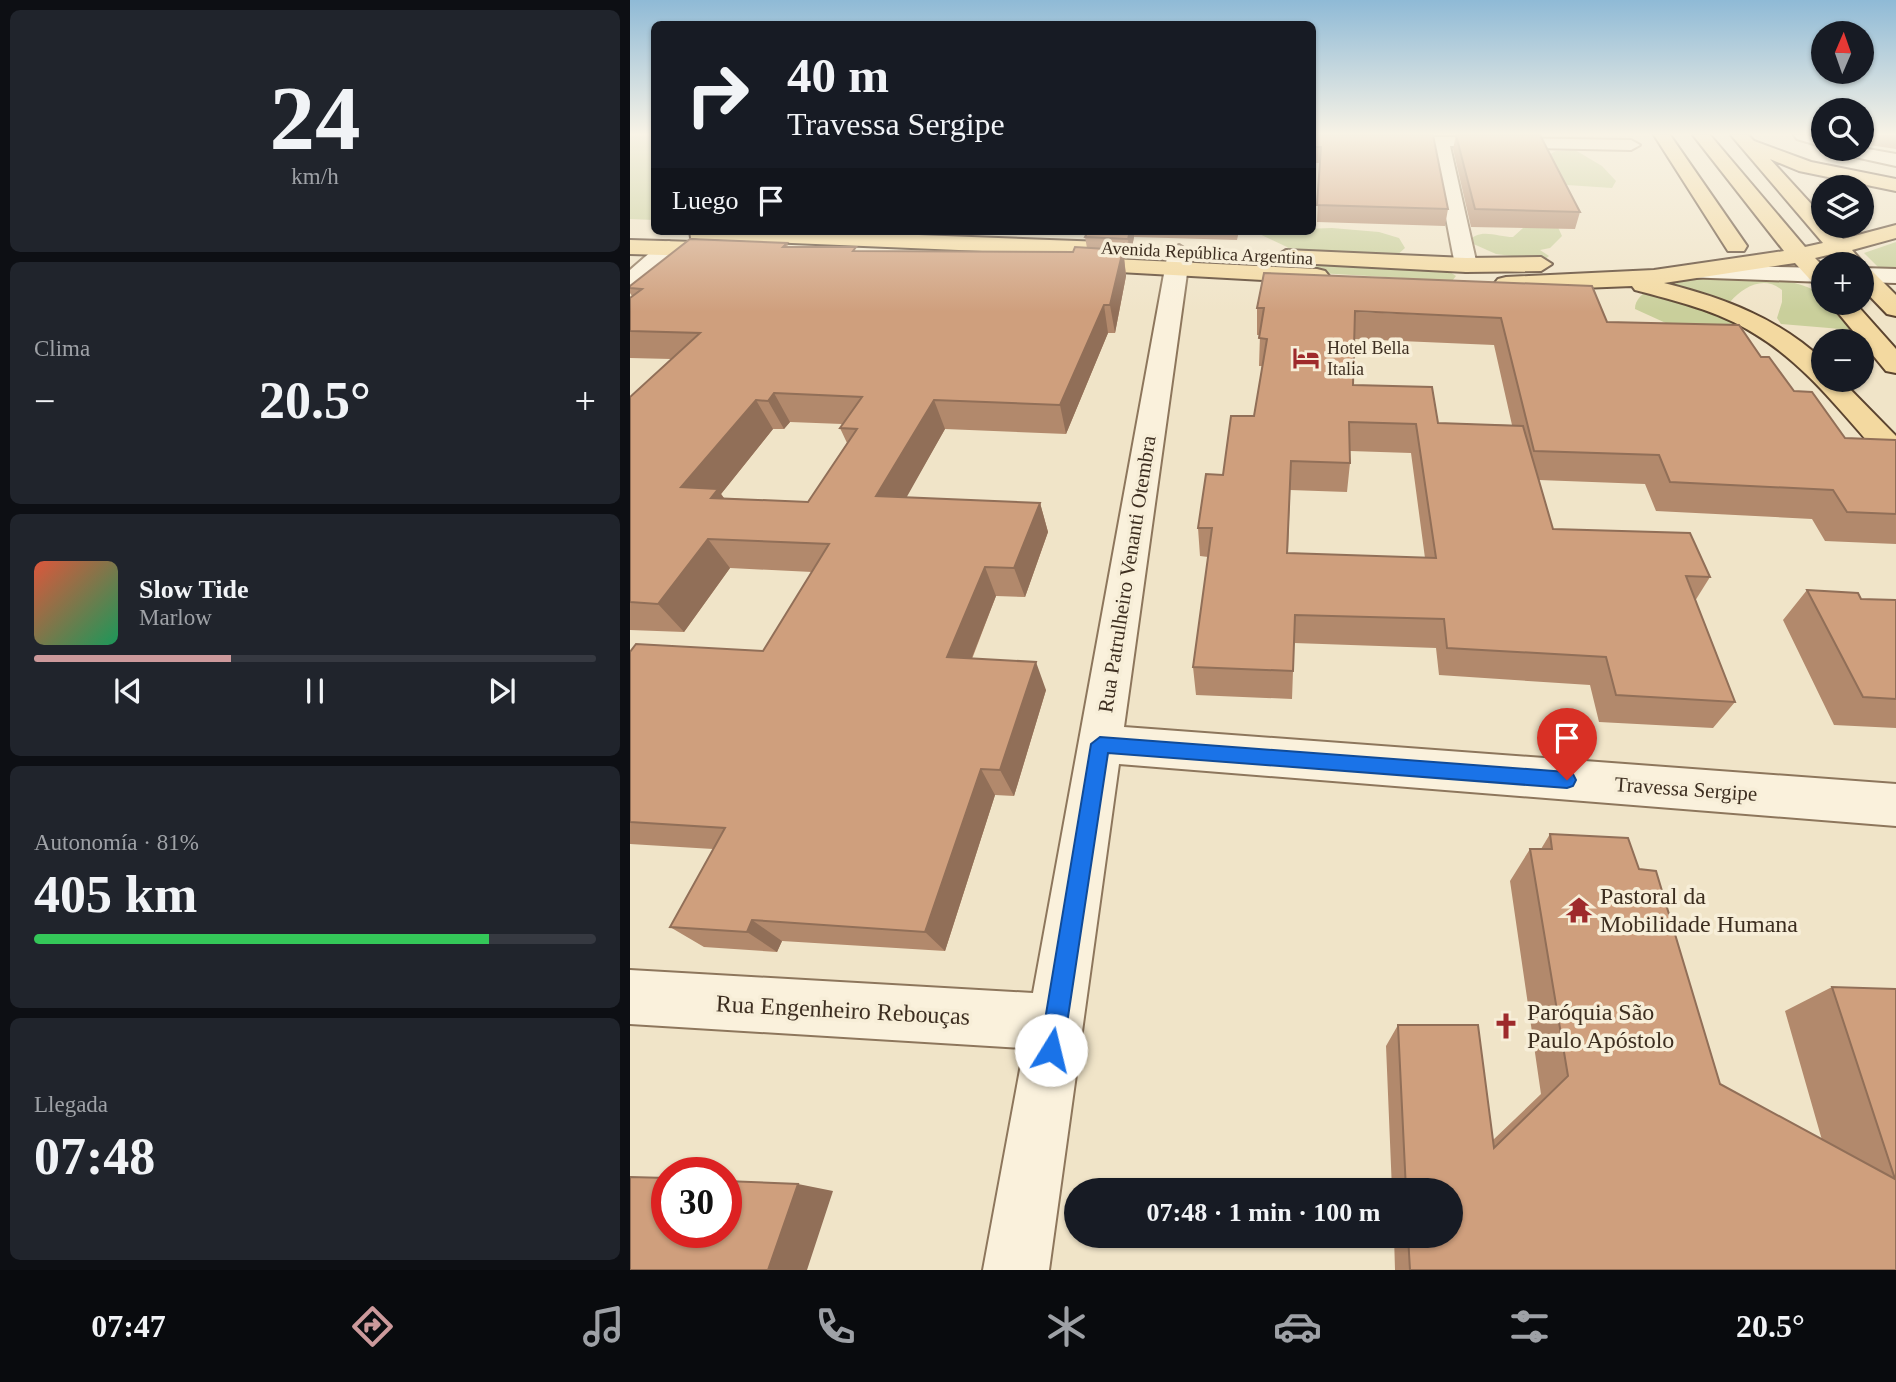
<!DOCTYPE html>
<html lang="es">
<meta charset="utf-8">
<style>
body{margin:0;font-family:Georgia,serif;background:#20242c;color:#f1f3f6;height:100vh;display:flex;flex-direction:column;font-size:26px;white-space:nowrap}
*{box-sizing:border-box;margin:0}
p{font-size:23px;color:#9ea1a6}
.icon{flex:none;width:38px;height:38px;fill:none;stroke:currentColor;stroke-width:2;stroke-linecap:round;stroke-linejoin:round}
.map{position:relative;flex:1;overflow:hidden}
.details{display:flex;flex-direction:column;gap:10px;padding:10px;background:#0d0f14;width:630px}
.details>*{flex:none}
.banner{position:absolute;left:21px;top:21px;width:665px;height:214px;border-radius:10px;box-shadow:0 2px 5px #0004;background:#171b24;color:#f1f3f6;overflow:hidden}
.needle{width:46px;rotate:2deg}
.fabs{position:absolute;left:1181px;top:21px;display:grid;gap:14px}
.fabs a{display:grid;place-items:center;width:63px;height:63px;border-radius:50%;background:#171b24;box-shadow:0 2px 5px #0004;font-size:35px}
.speed{position:absolute;left:21px;top:1157px;display:flex;gap:14px;font-size:35px;font-weight:700;text-align:center}
.speed>*{display:grid;place-content:center;width:91px;height:91px;border-radius:50%;background:#171b24;box-shadow:0 2px 5px #0004;line-height:1}
.speed .limit{border:10px solid #d22;background:#fff;color:#111}
.pin{position:absolute;display:grid;place-items:center;width:60px;height:60px;color:#fff;margin:-72px -30px;border-radius:50% 50% 50% 0;rotate:-45deg;box-shadow:0 0 7px #0007}
.pin .icon{rotate:45deg}
.me{position:absolute;width:77px;margin:-38px;rotate:9deg;stroke-linejoin:round;filter:drop-shadow(0 0 5px #0008)}
.turn{display:flex;align-items:center;gap:24px;height:147px;padding:0 21px;font-size:32px}
.turn .icon{width:91px;height:91px;stroke-width:2.5}
.turn b{display:block;font-size:49px;line-height:60px}
.then{display:flex;align-items:center;height:66px;padding:0 21px;background:#0003;gap:14px;font-size:26px}
.big{font-size:52px;font-weight:700;line-height:1.1}
.details .tile{flex:1;display:flex;flex-direction:column;justify-content:center;gap:10px;min-width:0;padding:0 24px;border-radius:10px;background:#20242c}
.details .dial{align-items:center;gap:0}
.dial b{font-size:91px;line-height:1}
.song{display:flex;align-items:center;gap:21px}
.cover{width:84px;height:84px;border-radius:10px;background:linear-gradient(135deg,hsl(10 70% 55%),hsl(150 70% 35%))}
.played{height:7px;border-radius:4px;background:linear-gradient(90deg,#cc999b 35%,#363941 35%)}
.keys{display:flex;justify-content:space-around;direction:ltr}
.heat{display:flex;justify-content:space-between;align-items:center;font-size:38px;direction:ltr}
.charge{height:10px;border-radius:5px;background:linear-gradient(90deg,#34c759 81%,#363941 0)}
.trip{position:absolute;left:434px;top:1178px;width:399px;height:70px;border-radius:35px;background:#171b24;box-shadow:0 2px 5px #0004;font-weight:700;line-height:70px;text-align:center}
.dock{display:flex;height:112px;justify-content:space-around;align-items:center;background:#090b0e;color:#9ea1a6}
.dock .icon{width:49px;height:49px}
.dock .active{color:#cc999b}
.dock b{font-size:32px;color:#f1f3f6}
main{display:flex;flex:1;min-height:0}
.map>svg:first-child{display:block}
.green{fill:#c9cf9b}
.lines{fill:none;stroke-linecap:round;stroke-linejoin:round}
.street-casing{stroke:#8d765c;stroke-width:4}
.secondary-casing{stroke:#6f573f;stroke-width:4}
.primary-casing{stroke:#5b4430;stroke-width:4}
.street{fill:#faf1dc;fill-rule:evenodd}
.secondary{fill:#faf1dc;fill-rule:evenodd}
.primary{fill:#f3d9a0;fill-rule:evenodd}
.wall{fill:#b2896c;fill-rule:evenodd}
.shaded-wall{fill:#916f58}
.building{fill:#cf9f7d;stroke:#916f58;stroke-width:2;fill-rule:evenodd}
.route{fill:#1a73e8;stroke:#114b97;stroke-width:2}
.labels{text-anchor:middle;stroke-width:7;stroke-linejoin:round;paint-order:stroke}
.far-street-label{font-size:18px;fill:#3d2e20;stroke:#f7eed8}
.far-poi-label{font-size:18px;fill:#3d2e20;stroke:#f7eed8;text-anchor:start}
.street-label{font-size:21px;fill:#3d2e20;stroke:#f7eed8}
.near-poi-label{font-size:24px;fill:#3d2e20;stroke:#f7eed8;text-anchor:start}
.near-street-label{font-size:24px;fill:#3d2e20;stroke:#f7eed8}
</style>
<main>
<section class="details">
<div class="tile dial"><b>24</b><p>km/h</p></div>
<div class="tile"><p>Clima</p>
<div class="heat"><a>−</a><b class="big">20.5°</b><a>+</a></div>
</div>
<div class="tile">
<div class="song"><i class="cover"></i><div><b>Slow Tide</b><p>Marlow</p></div></div>
<div class="played"></div>
<div class="keys"><svg class="icon" aria-label="previous" viewBox="0 0 24 24"><path d="M18 5L8 12l10 7zM5 5v14"/></svg><svg class="icon" aria-label="pause" viewBox="0 0 24 24"><path d="M8 5v14M16 5v14"/></svg><svg class="icon" aria-label="next" viewBox="0 0 24 24"><path d="M6 5l10 7-10 7zM19 5v14"/></svg></div>
</div>
<div class="tile"><p>Autonomía · 81%</p><b class="big">405 km</b><div class="charge"></div></div>
<div class="tile"><p>Llegada</p><b class="big">07:48</b></div>
</section>
<div class="map">
<svg width="1266" height="1270" viewBox="0 0 1266 1270">
<rect width="100%" height="100%" fill="#f0e4c8"/>
<path class="green" d="M 0,135 L 24,135 L 24,220 L 0,219 Z
M 945,150 L 972,166 L 986,181 L 982,188 L 922,184 L 917,156 L 926,151 Z
M 926,223 L 932,236 L 920,248 L 910,250 L 919,256 L 914,260 L 866,254 L 839,242 C 848,227 868,237 883,237 L 893,228 Z
M 702,228 L 749,232 L 769,238 L 775,248 L 765,257 L 820,272 L 826,276 L 822,281 L 689,273 L 671,266 L 657,247 L 623,231 Z
M 1266,242 L 1266,272 L 1252,271 L 1234,253 Z
M 1049,277 C 1093,278 1157,271 1193,295 L 1194,303 L 1206,303 L 1222,320 L 1223,330 L 1151,324 L 1147,318 L 1152,302 L 1152,290 C 1134,275 1113,287 1100,302 L 1116,327 L 1038,324 L 1005,309 C 1005,291 1035,281 1049,277 Z"/>
<g class="lines">
<g class="street-casing">
<path id="street" d="M 682,135 L 1001,140 L 1010,145 L 1001,150 L 820,146 L 847,265 L 836,272 L 825,265 L 802,145 L 682,142 Z
M 1164,135 L 1194,136 L 1194,147 L 1167,139 Z
M 1232,148 L 1266,154 L 1266,166 L 1207,153 L 1204,149 Z
M 39,241 L 50,248 L 47,253 L 8,287 L 0,289 L 0,270 L 31,243 Z
M 549,245 L 560,252 L 494,727 L 1266,784 L 1266,826 L 489,764 L 419,1270 L 353,1270 L 394,1048 L 0,1024 L 0,970 L 403,993 L 538,252 Z"/>
</g>
<g class="secondary-casing">
<path id="secondary" d="M 1061,265 L 1194,268 L 1194,282 L 1053,277 L 1049,272 L 1053,267 Z
M 1232,268 L 1266,269 L 1266,283 L 1232,282 Z"/>
</g>
<g class="primary-casing">
<path id="primary" d="M 1024,135 L 1040,135 L 1117,246 L 1114,251 L 1098,251 Z
M 1063,135 L 1080,135 L 1175,247 L 1193,243 L 1101,135 L 1118,135 L 1124,141 L 1181,162 L 1266,179 L 1266,191 L 1169,171 L 1140,159 L 1194,218 L 1194,226 L 1201,226 L 1213,239 L 1266,225 L 1266,238 L 1222,250 L 1234,264 L 1232,267 L 1240,269 L 1266,295 L 1266,316 L 1257,314 L 1232,288 L 1232,264 L 1211,264 L 1202,254 L 1185,258 L 1194,267 L 1194,288 L 1186,286 L 1165,263 L 1034,283 C 1094,298 1148,318 1194,361 L 1194,380 L 1211,380 L 1266,436 L 1266,463 L 1255,461 C 1215,417 1177,365 1125,334 C 1089,311 1046,301 1005,290 L 1002,286 L 876,291 L 868,289 L 864,284 L 868,279 L 876,277 L 1024,270 L 1154,251 Z
M 60,231 L 183,231 L 474,242 L 485,249 L 474,256 L 69,239 L 61,238 Z
M 0,240 L 99,243 L 110,250 L 99,257 L 0,254 Z
M 656,250 L 836,258 L 911,257 L 922,264 L 911,271 L 836,272 L 648,262 L 645,257 Z
M 443,257 L 687,269 L 695,271 L 699,276 L 695,281 L 687,283 L 435,269 L 432,264 L 435,259 Z
M 1200,303 L 1225,303 L 1266,349 L 1266,373 L 1256,371 Z"/>
</g>
<use href="#street" class="street"/>
<use href="#secondary" class="secondary"/>
<use href="#primary" class="primary"/>
</g>
<path class="wall" d="M 682,135 L 818,209 L 815,226 L 687,222 L 690,163 L 682,163 Z
M 803,135 L 910,135 L 950,212 L 945,229 L 841,227 L 823,149 L 826,135 Z
M 1232,135 L 1266,135 L 1266,149 L 1232,144 Z
M 458,231 L 609,231 L 607,240 L 504,237 L 500,257 L 494,256 L 496,276 L 485,333 L 478,333 L 436,434 L 315,429 L 276,497 L 410,503 L 418,532 L 395,597 L 366,596 L 342,659 L 416,690 L 384,796 L 365,795 L 315,951 L 152,941 L 147,952 L 74,947 L 40,927 L 83,849 L 0,844 L 0,652 L 133,651 L 182,572 L 100,568 L 54,632 L 0,630 L 0,397 L 41,359 L 0,358 L 0,298 L 2,296 L 0,293 L 0,286 L 157,243 L 158,247 L 228,251 L 443,252 L 457,248 L 455,237 ZM 160,422 L 212,424 L 210,428 L 217,443 L 178,502 L 94,498 L 91,494 L 143,429 L 154,429 Z
M 627,308 L 977,322 L 1131,357 L 1164,391 L 1215,438 L 1266,440 L 1266,544 L 1195,541 L 1182,519 L 1026,511 L 1015,484 L 909,480 L 923,529 L 1080,577 L 1065,601 L 1105,702 L 1083,728 L 969,722 L 960,685 L 809,675 L 806,648 L 664,643 L 662,699 L 566,695 L 563,667 L 578,557 L 570,556 L 568,528 L 593,475 L 624,416 L 632,366 L 629,366 L 630,335 L 627,335 ZM 724,339 L 864,345 L 882,425 L 808,423 L 723,385 ZM 720,451 L 781,453 L 795,558 L 658,553 L 660,490 L 717,492 L 720,463 Z
M 1177,590 L 1231,599 L 1266,600 L 1266,728 L 1204,725 L 1153,620 Z
M 920,834 L 1090,1084 L 1192,1140 L 1155,1011 L 1202,987 L 1266,989 L 1266,1270 L 765,1270 L 764,1236 L 821,1236 L 821,1190 L 762,1190 L 756,1046 L 768,1025 L 863,1140 L 911,1094 L 880,881 L 900,849 L 911,849 Z"/>
<path class="shaded-wall" d="M 500,231 L 504,231 L 504,237 L 500,257 L 498,239 Z
M 493,250 L 496,276 L 485,333 L 480,305 Z
M 474,305 L 478,333 L 436,434 L 430,405 Z
M 144,393 L 160,422 L 154,429 L 138,401 Z
M 126,400 L 143,429 L 91,494 L 108,518 L 51,487 Z
M 304,400 L 315,429 L 261,525 L 246,496 Z
M 410,503 L 418,532 L 395,597 L 384,568 Z
M 78,539 L 100,568 L 54,632 L 28,604 Z
M 355,567 L 366,596 L 331,685 L 317,657 Z
M 406,662 L 416,690 L 384,796 L 370,770 Z
M 351,769 L 365,795 L 315,951 L 295,932 Z
M 122,920 L 152,941 L 147,952 L 117,932 Z
M 168,1184 L 203,1191 L 177,1270 L 138,1270 Z"/>
<path class="building" d="M 682,135 L 803,135 L 818,209 L 687,205 L 691,147 L 682,147 Z
M 826,135 L 910,135 L 950,212 L 845,209 Z
M 458,231 L 500,231 L 498,239 L 455,237 Z
M 60,239 L 157,243 L 153,247 L 226,247 L 223,251 L 443,252 L 445,247 L 493,250 L 480,305 L 474,305 L 430,405 L 304,400 L 246,496 L 410,503 L 384,568 L 355,567 L 317,657 L 406,662 L 370,770 L 351,769 L 295,932 L 122,920 L 117,932 L 40,927 L 95,828 L 0,822 L 0,652 L 6,644 L 133,651 L 199,544 L 78,539 L 28,604 L 0,602 L 0,397 L 70,333 L 0,331 L 0,298 L 12,289 L 0,288 L 0,286 ZM 144,393 L 232,397 L 210,428 L 227,429 L 178,502 L 81,498 L 88,489 L 51,487 L 126,400 L 138,401 Z
M 634,273 L 962,286 L 977,322 L 1109,325 L 1131,357 L 1139,357 L 1164,391 L 1182,392 L 1215,438 L 1266,440 L 1266,514 L 1217,512 L 1203,490 L 1040,482 L 1029,455 L 904,451 L 871,318 L 725,311 L 723,385 L 802,387 L 808,423 L 893,426 L 923,529 L 1060,533 L 1080,577 L 1056,576 L 1105,702 L 986,695 L 976,657 L 817,648 L 814,619 L 665,615 L 663,671 L 563,667 L 582,528 L 568,528 L 576,474 L 593,475 L 601,416 L 624,416 L 637,339 L 629,338 L 634,308 L 627,308 ZM 719,422 L 786,424 L 806,558 L 657,553 L 661,461 L 720,463 Z
M 1177,590 L 1228,593 L 1231,599 L 1266,600 L 1266,699 L 1233,697 Z
M 920,834 L 998,838 L 1009,869 L 1026,871 L 1090,1084 L 1265,1179 L 1202,987 L 1266,989 L 1266,1270 L 780,1270 L 778,1236 L 821,1236 L 821,1190 L 776,1190 L 768,1025 L 848,1025 L 864,1148 L 938,1076 L 900,849 L 922,849 Z
M 0,1177 L 37,1178 L 37,1232 L 96,1232 L 96,1181 L 168,1184 L 138,1270 L 0,1270 Z"/>
<linearGradient id="sky" x2="0" y2="1"><stop stop-color="#8fbad6"/><stop offset="0.43" stop-color="#f8f3e6"/><stop offset="1" stop-color="#f8f3e6" stop-opacity="0"/></linearGradient>
<rect width="1266" height="312" fill="url(#sky)"/>
<path class="route" d="M 470,737 L 937,772 L 943,774 L 946,780 L 943,786 L 937,788 L 478,753 L 433,1050 L 430,1058 L 421,1062 L 413,1058 L 410,1050 L 461,744 Z"/>
<defs>
<g id="hotel-bare" transform="scale(2.1)"><path d="M-6-4.5h1.5V1H6V5H4.5V3h-9V5H-6ZM-4 0a1.8 1.8 0 1 1 3.6 0ZM.5 0V-2.5h3Q6-2.5 6 0Z" fill="#9e2a2b" stroke="#f7eed8" stroke-width="2.5" paint-order="stroke"/></g>
<g id="temple-bare" transform="scale(2.1)"><path d="M0-6L5-2H3V0L6.5 2.5H4V6H1.5V3h-3V6H-4V2.5H-6.5L-3 0V-2H-5Z" fill="#9e2a2b" stroke="#f7eed8" stroke-width="2.5" paint-order="stroke"/></g>
<g id="church-bare" transform="scale(2.1)"><path d="M-1.2-6h2.4v3.5h3.3v2.4h-3.3V6h-2.4V-.1h-3.3v-2.4h3.3Z" fill="#9e2a2b" stroke="#f7eed8" stroke-width="2.5" paint-order="stroke"/></g>
</defs>
<g fill-rule="evenodd">
<use href="#hotel-bare" x="676" y="358"/>
<use href="#temple-bare" x="949" y="910"/>
<use href="#church-bare" x="876" y="1026"/>
</g>
<g class="labels">
<g class="far-street-label">
<text transform="translate(577 253) rotate(3)" y="6">Avenida República Argentina</text>
</g>
<g class="far-poi-label">
<text x="697" y="354">Hotel Bella<tspan x="697" dy="21">Italia</tspan></text>
</g>
<g class="street-label">
<text transform="translate(497 574) rotate(-81)" y="7">Rua Patrulheiro Venanti Otembra</text>
<text transform="translate(1056 789) rotate(4)" y="7">Travessa Sergipe</text>
</g>
<g class="near-poi-label">
<text x="970" y="904">Pastoral da<tspan x="970" dy="28">Mobilidade Humana</tspan></text>
<text x="897" y="1020">Paróquia São<tspan x="897" dy="28">Paulo Apóstolo</tspan></text>
</g>
<g class="near-street-label">
<text transform="translate(213 1010) rotate(3)" y="8">Rua Engenheiro Rebouças</text>
</g>
</g>
</svg>
<div class="fabs">
<a><svg class="needle" viewBox="-14 -14 28 28"><path d="M0-13l5 13h-10z" fill="#e53935"/><path d="M0 13l5-13h-10z" fill="#9ea1a6"/></svg></a>
<a><svg class="icon" aria-label="search" viewBox="0 0 24 24"><circle cx="10" cy="10" r="6"/><path d="M15 15l6 6"/></svg></a>
<a><svg class="icon" aria-label="layers" viewBox="0 0 24 24"><path d="M12 4l9 5-9 5-9-5zM3 14l9 5 9-5"/></svg></a>
<a>+</a>
<a>−</a>
</div>
<div class="speed"><div class="limit">30</div></div>
<div class="pin" style="left:937px;top:780px;background:#d93025"><svg class="icon" aria-label="arrive" viewBox="0 0 24 24"><path d="M6 21V4h12l-3 4 3 4H6"/></svg></div>
<svg class="me" style="left:421px;top:1050px" viewBox="-20 -20 40 40"><circle r="19" fill="#fff"/><path d="M0-13L10 11 0 6-10 11z" fill="#1a73e8"/></svg>
<div class="trip">07:48 · 1 min · 100 m</div>
<div class="banner">
<div class="turn"><svg class="icon" aria-label="right" viewBox="0 0 24 24"><path d="M7 20v-9h11M14 6l5 5-5 5"/></svg><div><b>40 m</b>Travessa Sergipe</div></div>
<div class="then">Luego<svg class="icon" aria-label="arrive" viewBox="0 0 24 24"><path d="M6 21V4h12l-3 4 3 4H6"/></svg></div>
</div>
</div>
</main>
<nav class="dock">
<b>07:47</b>
<svg class="icon active" aria-label="directions" viewBox="0 0 24 24"><path d="M12 3l9 9-9 9-9-9zM9 14v-3h6M13 9l2 2-2 2"/></svg>
<svg class="icon" aria-label="music" viewBox="0 0 24 24"><path d="M9 18V5l10-2v13"/><circle cx="6" cy="18" r="3"/><circle cx="16" cy="16" r="3"/></svg>
<svg class="icon" aria-label="phone" viewBox="0 0 24 24"><path d="M5 4h4l2 5-3 2q2 4 5 5l2-3 5 2v4C11 20 4 13 5 4z"/></svg>
<svg class="icon" aria-label="climate" viewBox="0 0 24 24"><path d="M12 3v18M4 7l16 10M4 17L20 7"/></svg>
<svg class="icon" aria-label="car" viewBox="0 0 24 24"><path d="M5 17H2v-5l4-1 3-4h7l3 4 3 1v5h-3M9 17h6M6 11h13"/><circle cx="7" cy="17" r="2"/><circle cx="17" cy="17" r="2"/></svg>
<svg class="icon" aria-label="filters" viewBox="0 0 24 24"><path d="M4 7h16M4 17h16"/><circle cx="9" cy="7" r="2"/><circle cx="15" cy="17" r="2"/></svg>
<b>20.5°</b>
</nav>
